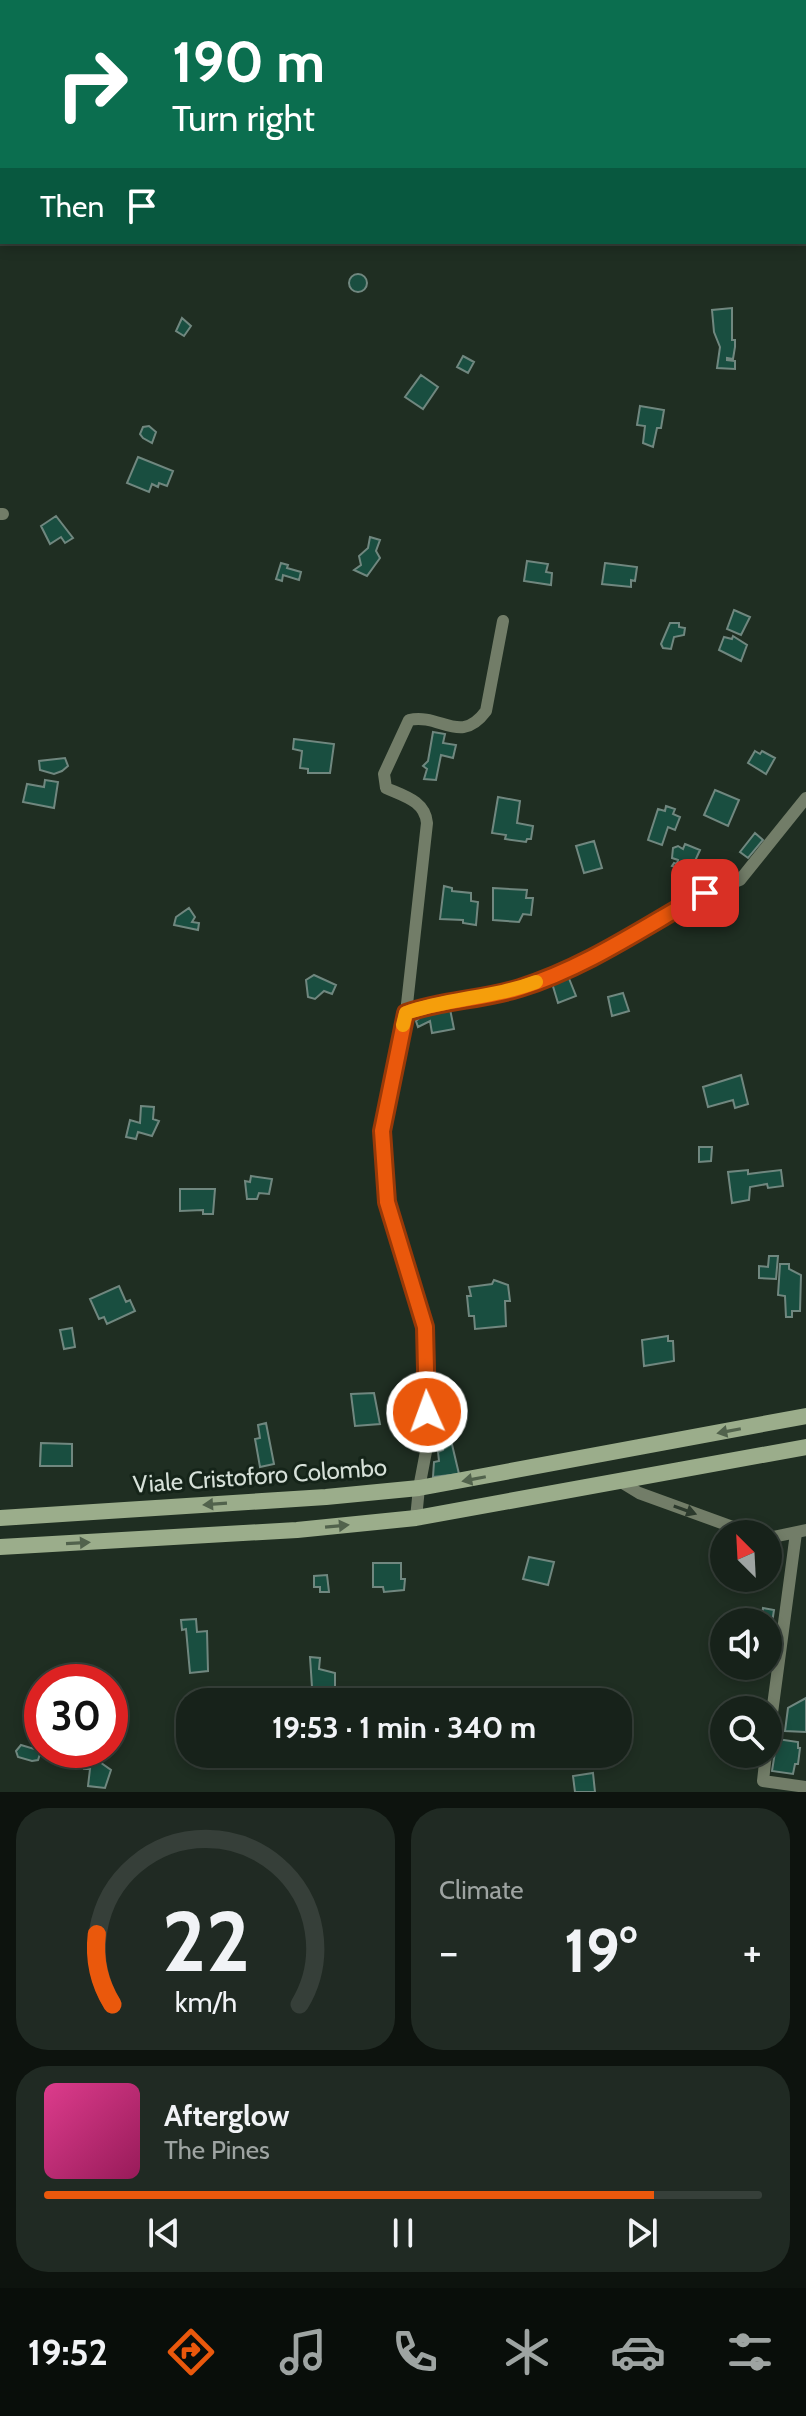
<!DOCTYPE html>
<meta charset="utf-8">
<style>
body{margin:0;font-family:Cabin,sans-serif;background:#202a23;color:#f1f3f6;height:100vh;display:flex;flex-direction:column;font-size:30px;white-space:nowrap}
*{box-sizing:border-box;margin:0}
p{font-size:26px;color:#9ea4a2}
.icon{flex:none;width:44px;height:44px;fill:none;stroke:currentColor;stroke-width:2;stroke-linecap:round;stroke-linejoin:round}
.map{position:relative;height:1792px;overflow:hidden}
.details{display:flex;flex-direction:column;gap:16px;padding:16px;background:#0d130e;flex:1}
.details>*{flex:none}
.top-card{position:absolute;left:0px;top:0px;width:806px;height:244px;box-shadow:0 4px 12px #0003,0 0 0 2px #363f39;background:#0b6e4f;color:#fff;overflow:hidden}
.needle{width:52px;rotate:336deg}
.controls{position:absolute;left:710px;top:1520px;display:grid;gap:16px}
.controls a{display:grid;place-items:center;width:72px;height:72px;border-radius:50%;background:#17221a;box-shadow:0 4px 12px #0003,0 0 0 2px #363f39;font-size:40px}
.speed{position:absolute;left:24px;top:1664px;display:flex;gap:16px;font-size:40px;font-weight:700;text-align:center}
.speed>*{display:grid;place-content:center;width:104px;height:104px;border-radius:50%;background:#17221a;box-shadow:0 4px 12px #0003,0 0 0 2px #363f39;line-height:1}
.speed .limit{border:12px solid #d22;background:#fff;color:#111}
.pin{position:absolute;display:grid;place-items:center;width:68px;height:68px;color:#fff;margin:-34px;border-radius:16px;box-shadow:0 4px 12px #0006}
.me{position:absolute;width:88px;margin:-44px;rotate:358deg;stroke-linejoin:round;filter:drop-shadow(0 0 6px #0008)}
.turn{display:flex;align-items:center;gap:28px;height:168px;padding:0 40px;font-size:36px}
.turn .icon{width:104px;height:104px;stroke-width:2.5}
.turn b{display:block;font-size:56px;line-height:68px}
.then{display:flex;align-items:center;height:76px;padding:0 40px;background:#0003;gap:16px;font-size:30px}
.big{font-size:60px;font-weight:800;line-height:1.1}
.details .card{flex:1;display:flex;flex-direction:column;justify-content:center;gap:12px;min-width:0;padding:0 28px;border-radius:32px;background:#202a23}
.details .dial{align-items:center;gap:0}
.dial svg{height:208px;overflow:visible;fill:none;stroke:#363f39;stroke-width:7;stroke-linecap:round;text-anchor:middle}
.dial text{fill:#f1f3f6;stroke:none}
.song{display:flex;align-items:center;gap:24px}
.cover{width:96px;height:96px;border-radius:12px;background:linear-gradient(135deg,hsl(330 70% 55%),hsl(330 70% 35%))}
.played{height:8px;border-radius:4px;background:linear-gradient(90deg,#ea580c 85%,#363f39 85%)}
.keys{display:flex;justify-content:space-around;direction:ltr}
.heat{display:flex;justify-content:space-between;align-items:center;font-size:44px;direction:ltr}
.details .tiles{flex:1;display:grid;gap:16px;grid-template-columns:1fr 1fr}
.card:last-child{grid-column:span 2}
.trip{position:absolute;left:176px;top:1688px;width:456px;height:80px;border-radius:32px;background:#17221a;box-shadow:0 4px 12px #0003,0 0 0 2px #363f39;font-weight:800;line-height:80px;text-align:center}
.dock{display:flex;height:128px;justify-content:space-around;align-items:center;background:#090e0a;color:#9ea4a2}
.dock .icon{width:56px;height:56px}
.dock .active{color:#ea580c}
.dock b{font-size:36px;color:#f1f3f6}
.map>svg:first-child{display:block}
.building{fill:#194e40;stroke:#70877f;stroke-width:2}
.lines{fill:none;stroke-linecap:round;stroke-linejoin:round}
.street{stroke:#727d68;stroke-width:12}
.secondary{stroke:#9bad8b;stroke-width:16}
.oneway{fill:#51624c}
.oneway2{fill:#2c3a2d}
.route-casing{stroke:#983908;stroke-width:20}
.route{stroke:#ea580c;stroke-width:14}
.slow{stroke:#f59e0b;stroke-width:14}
.labels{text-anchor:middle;stroke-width:6;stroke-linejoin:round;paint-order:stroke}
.street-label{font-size:24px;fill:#d6e0d8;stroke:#152419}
</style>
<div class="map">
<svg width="806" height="1792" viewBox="0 0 806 1792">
<rect width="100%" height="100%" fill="#1f2e22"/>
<path class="building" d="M349 283a9 9 0 1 1 18 0a9 9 0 1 1-18 0Z
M 732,308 L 732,340 L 735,340 L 735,347 L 733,359 L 727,358 L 727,360 L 735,361 L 735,369 L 717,368 L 720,347 L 714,332 L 712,310 Z
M 182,318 L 191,326 L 184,336 L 176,331 Z
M 463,356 L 474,362 L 468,373 L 457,367 Z
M 421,375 L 438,387 L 423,409 L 405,397 Z
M 640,406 L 664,410 L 661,428 L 657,428 L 653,447 L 643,443 L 645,426 L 637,425 Z
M 149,426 L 156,432 L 152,443 L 143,438 L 140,434 L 143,427 Z
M 138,457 L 173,471 L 167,486 L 159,483 L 158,487 L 152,484 L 149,492 L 127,483 Z
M 56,516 L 73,538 L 65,543 L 61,537 L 50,544 L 41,526 Z
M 370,537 L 380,540 L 376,551 L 380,558 L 367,576 L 354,570 L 361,565 L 359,556 L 368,548 Z
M 527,561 L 548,564 L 546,572 L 552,573 L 551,585 L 524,581 Z
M 281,563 L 288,565 L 287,568 L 301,572 L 299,580 L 283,575 L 282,581 L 276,579 Z
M 605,563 L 637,567 L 635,581 L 631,580 L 631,587 L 602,584 Z
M 734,610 L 750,617 L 741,635 L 727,629 Z
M 670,623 L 679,623 L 679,627 L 685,628 L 684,635 L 674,637 L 671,649 L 663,648 L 661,644 Z
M 733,636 L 747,645 L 741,661 L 719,650 L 724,637 L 732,639 Z
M 433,732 L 445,734 L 443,743 L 456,745 L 453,758 L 441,755 L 436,780 L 424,779 L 427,769 L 423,766 L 428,761 Z
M 294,739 L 334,744 L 330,773 L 308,773 L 308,769 L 300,768 L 302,751 L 293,749 Z
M 755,751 L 760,754 L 762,751 L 775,758 L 766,774 L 748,763 Z
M 65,758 L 68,766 L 62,771 L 54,774 L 40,770 L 39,761 Z
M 45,780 L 58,782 L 54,808 L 23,802 L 27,784 L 44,787 Z
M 715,790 L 739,800 L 728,826 L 704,815 Z
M 498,797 L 520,801 L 517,823 L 533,826 L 531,839 L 527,839 L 526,842 L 505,839 L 506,835 L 492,833 Z
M 666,806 L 675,809 L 673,814 L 680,817 L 675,830 L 668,827 L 662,845 L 648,840 L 658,809 L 665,811 Z
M 755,833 L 763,840 L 748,858 L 740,852 Z
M 594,841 L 602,868 L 584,873 L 576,846 Z
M 685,844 L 700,850 L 690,872 L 672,866 L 674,863 L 677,864 L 678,860 L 672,858 L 673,848 L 678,846 L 683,849 Z
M 444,886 L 452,888 L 452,891 L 471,893 L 471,901 L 478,902 L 476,925 L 463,923 L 463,920 L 440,919 Z
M 493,888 L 527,890 L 526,898 L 533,898 L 531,915 L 523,914 L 519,922 L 493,920 Z
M 189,908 L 195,917 L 192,922 L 199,923 L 198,930 L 174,925 L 176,917 Z
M 314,975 L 336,985 L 332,994 L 324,991 L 315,999 L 308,997 L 306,980 Z
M 568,976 L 576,996 L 558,1003 L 552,983 Z
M 623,993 L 629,1011 L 612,1016 L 608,997 Z
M 450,1009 L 454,1029 L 432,1033 L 430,1021 L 418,1027 L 416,1021 L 426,1012 Z
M 741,1075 L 748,1104 L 735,1108 L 733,1100 L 708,1107 L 703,1087 Z
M 141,1106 L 154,1107 L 153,1119 L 159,1121 L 152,1136 L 138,1132 L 136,1139 L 126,1137 L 130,1120 L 140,1123 Z
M 699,1147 L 712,1147 L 711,1161 L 699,1162 Z
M 748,1170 L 748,1174 L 781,1170 L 783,1186 L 768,1188 L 767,1184 L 750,1187 L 749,1200 L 732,1203 L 728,1172 Z
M 251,1176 L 272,1179 L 269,1194 L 259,1193 L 257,1199 L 247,1199 L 245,1181 L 250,1182 Z
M 180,1189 L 215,1189 L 213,1214 L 203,1214 L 203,1210 L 180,1211 Z
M 769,1256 L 778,1256 L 776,1279 L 759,1278 L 759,1266 L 768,1267 Z
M 780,1264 L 789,1264 L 789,1269 L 801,1275 L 800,1311 L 792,1311 L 792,1317 L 786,1317 L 785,1296 L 778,1295 Z
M 494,1280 L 508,1285 L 510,1301 L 505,1301 L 506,1326 L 475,1329 L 474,1316 L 469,1316 L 467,1296 L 471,1296 L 469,1287 L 492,1284 Z
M 119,1286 L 126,1302 L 130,1300 L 135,1311 L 107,1324 L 104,1317 L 99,1319 L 90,1299 Z
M 72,1328 L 75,1347 L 64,1349 L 60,1330 Z
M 668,1336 L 668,1341 L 673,1341 L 674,1361 L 644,1366 L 642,1340 Z
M 374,1393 L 380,1424 L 355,1426 L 351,1394 Z
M 266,1423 L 274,1464 L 260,1467 L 255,1439 L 260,1438 L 258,1425 Z
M 450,1436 L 459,1474 L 433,1477 L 434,1462 L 439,1461 L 438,1452 L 443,1450 L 440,1439 Z
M 41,1443 L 72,1444 L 72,1466 L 40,1466 Z
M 529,1557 L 554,1562 L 548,1585 L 523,1579 Z
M 373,1563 L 401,1563 L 401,1579 L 405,1579 L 404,1590 L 384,1592 L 383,1587 L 373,1587 Z
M 327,1575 L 329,1592 L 320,1592 L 320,1587 L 314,1587 L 314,1576 Z
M 763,1608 L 774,1610 L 768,1649 L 768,1622 L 761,1622 Z
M 196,1619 L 197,1632 L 207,1631 L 208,1671 L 190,1673 L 186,1629 L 182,1630 L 181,1620 Z
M 310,1657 L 320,1658 L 319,1669 L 335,1673 L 335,1690 L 312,1687 Z
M 806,1698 L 806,1732 L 785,1731 L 788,1708 Z
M 777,1739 L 798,1742 L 798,1748 L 800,1748 L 798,1764 L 795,1764 L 793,1774 L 772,1771 Z
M 21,1745 L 38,1750 L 40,1754 L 38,1760 L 32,1761 L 18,1757 L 16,1751 Z
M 87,1753 L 111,1770 L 105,1788 L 88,1786 L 90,1769 L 84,1769 Z
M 593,1773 L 595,1792 L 575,1792 L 573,1776 Z"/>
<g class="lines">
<path class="street" d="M 487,0 L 490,2
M 804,66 L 806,67
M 0,514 L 3,514
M 406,1013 L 425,1006 L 485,997 L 520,988 L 582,964 L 704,894 L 740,880 L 806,798
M 621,1482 L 639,1493 L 752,1534
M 416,1518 L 419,1488 L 428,1441 L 425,1327 L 387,1202 L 382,1131 L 406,1013 L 427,823 C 425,801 404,796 386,788 L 384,774 L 409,720 C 441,713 460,746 486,711 L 503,621
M 768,1538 L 806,1530
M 768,1743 L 796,1533
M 766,1754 L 763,1781 L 806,1787"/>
<path class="secondary" d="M 0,1518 L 326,1497 L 419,1488 L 806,1416
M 0,1547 L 297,1530 L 416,1518 L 806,1447"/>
</g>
<defs><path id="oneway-solid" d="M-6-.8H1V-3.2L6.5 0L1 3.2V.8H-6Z" transform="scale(2)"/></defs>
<g class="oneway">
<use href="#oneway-solid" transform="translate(729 1431) rotate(169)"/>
<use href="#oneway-solid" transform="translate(474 1479) rotate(169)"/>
<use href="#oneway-solid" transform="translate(215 1504) rotate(176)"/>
<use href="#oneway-solid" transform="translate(337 1526) rotate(-5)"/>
<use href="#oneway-solid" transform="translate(78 1543) rotate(-3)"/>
</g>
<use class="oneway2" href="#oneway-solid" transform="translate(685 1510) rotate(20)"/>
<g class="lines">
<g class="route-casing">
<path id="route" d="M 427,1412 L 425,1327 L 387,1202 L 382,1131 L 406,1013 C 443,1000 482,1000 520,988 C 587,967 644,927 705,893"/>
</g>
<use href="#route" class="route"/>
<path class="slow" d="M 403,1025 L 406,1013 C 448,998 494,998 536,982"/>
</g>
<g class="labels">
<g class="street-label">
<text transform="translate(260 1476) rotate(-4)" y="8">Viale Cristoforo Colombo</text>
</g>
</g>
</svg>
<div class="controls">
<a><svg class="needle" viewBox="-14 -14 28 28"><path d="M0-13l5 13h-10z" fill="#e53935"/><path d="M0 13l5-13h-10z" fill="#9ea4a2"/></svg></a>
<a><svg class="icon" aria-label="sound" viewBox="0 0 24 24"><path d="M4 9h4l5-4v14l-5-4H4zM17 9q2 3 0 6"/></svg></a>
<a><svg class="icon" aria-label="search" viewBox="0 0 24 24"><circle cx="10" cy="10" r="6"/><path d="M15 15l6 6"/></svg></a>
</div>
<div class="speed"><div class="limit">30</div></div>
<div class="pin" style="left:705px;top:893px;background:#d93025"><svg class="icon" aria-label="arrive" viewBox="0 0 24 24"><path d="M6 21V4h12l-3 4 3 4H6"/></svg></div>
<svg class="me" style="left:427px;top:1412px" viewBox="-20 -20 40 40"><circle r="17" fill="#ea580c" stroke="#fff" stroke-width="3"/><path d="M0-11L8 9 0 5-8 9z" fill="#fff"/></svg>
<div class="trip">19:53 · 1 min · 340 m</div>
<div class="top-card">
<div class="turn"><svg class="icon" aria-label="right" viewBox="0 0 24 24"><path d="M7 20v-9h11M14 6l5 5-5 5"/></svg><div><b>190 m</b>Turn right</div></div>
<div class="then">Then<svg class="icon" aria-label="arrive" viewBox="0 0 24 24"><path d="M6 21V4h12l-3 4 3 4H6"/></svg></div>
</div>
</div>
<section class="details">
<div class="tiles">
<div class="card dial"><svg viewBox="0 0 100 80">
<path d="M14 69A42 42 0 1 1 86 69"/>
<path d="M14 69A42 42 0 0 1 8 42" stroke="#ea580c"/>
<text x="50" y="56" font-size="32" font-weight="700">22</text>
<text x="50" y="72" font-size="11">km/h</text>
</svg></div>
<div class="card"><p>Climate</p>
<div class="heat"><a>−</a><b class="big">19°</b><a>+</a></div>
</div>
<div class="card">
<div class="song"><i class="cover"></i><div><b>Afterglow</b><p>The Pines</p></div></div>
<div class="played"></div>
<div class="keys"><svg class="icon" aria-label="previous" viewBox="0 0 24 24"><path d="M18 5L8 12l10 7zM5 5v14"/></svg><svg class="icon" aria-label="pause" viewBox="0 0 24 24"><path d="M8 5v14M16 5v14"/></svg><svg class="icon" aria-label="next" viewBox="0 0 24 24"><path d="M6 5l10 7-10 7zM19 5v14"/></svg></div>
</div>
</div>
</section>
<nav class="dock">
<b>19:52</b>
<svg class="icon active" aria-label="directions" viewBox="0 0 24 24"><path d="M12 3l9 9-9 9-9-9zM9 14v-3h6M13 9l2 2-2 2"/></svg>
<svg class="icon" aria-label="music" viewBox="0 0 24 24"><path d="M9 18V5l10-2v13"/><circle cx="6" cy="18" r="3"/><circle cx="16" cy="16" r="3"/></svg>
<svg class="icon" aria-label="phone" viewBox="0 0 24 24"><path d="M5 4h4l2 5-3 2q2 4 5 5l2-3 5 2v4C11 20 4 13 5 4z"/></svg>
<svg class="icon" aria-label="climate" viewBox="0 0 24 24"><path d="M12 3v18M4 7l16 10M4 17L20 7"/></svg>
<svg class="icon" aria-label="car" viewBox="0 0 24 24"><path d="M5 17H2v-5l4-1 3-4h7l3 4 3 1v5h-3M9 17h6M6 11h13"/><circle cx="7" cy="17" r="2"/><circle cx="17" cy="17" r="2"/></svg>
<svg class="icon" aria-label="filters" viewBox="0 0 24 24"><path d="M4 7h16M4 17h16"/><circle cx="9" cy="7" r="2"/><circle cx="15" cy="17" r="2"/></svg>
</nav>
